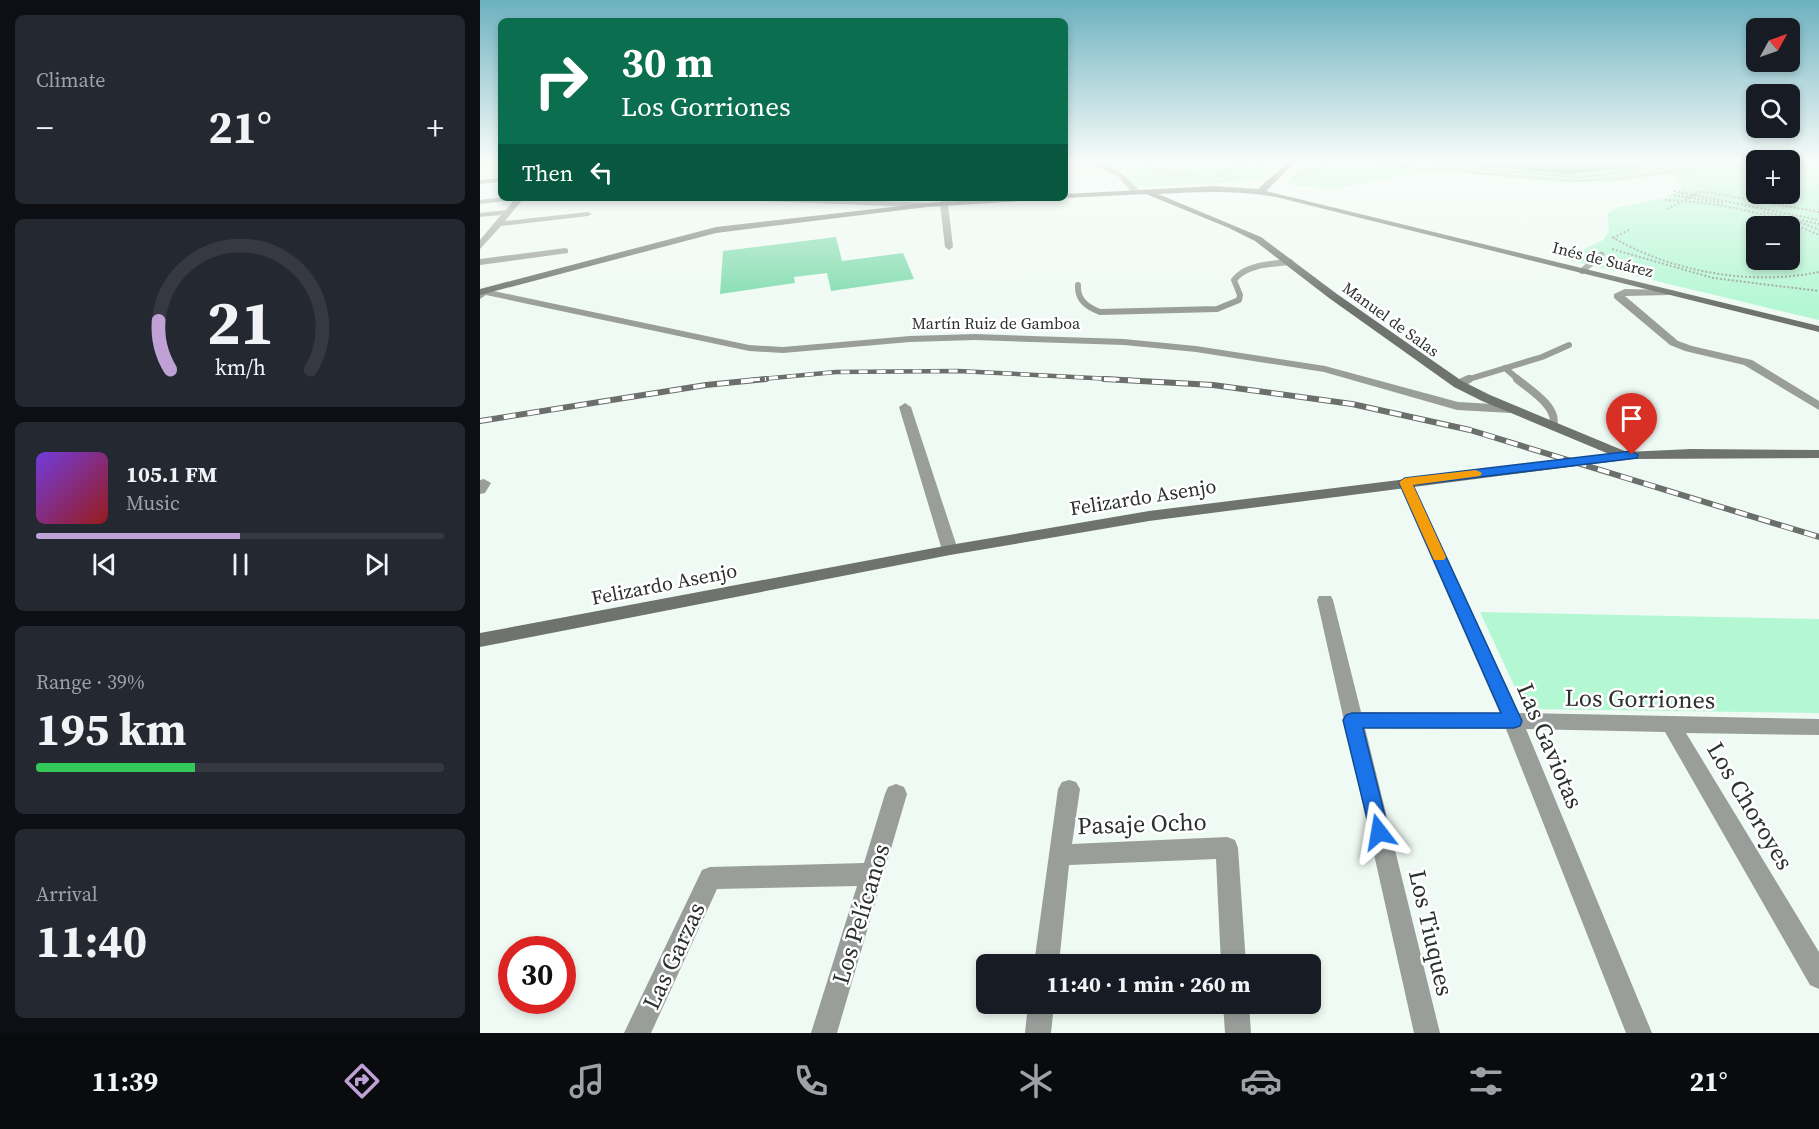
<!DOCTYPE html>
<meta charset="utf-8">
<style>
body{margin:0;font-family:"Source Serif 4",serif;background:#242831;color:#f1f3f6;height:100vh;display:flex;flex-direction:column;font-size:22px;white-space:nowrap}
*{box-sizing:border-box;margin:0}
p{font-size:20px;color:#9ea1a6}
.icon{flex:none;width:33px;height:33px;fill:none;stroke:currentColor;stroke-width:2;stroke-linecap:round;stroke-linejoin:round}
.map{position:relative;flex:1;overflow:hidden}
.details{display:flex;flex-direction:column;gap:15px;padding:15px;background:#0d0f14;width:480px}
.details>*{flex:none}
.guide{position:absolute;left:18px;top:18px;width:570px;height:183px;border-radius:9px;box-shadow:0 3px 9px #0003;background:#0b6e4f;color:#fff;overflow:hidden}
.needle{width:39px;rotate:50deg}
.tools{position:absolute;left:1266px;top:18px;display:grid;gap:12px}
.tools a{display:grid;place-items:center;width:54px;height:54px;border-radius:9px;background:#171b24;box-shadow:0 3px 9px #0003;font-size:30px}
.speed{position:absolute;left:18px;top:936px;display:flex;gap:12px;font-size:30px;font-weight:700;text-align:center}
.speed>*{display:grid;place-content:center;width:78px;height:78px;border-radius:50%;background:#171b24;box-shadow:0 3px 9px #0003;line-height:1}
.speed .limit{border:9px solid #d22;background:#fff;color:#111}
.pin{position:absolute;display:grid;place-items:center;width:51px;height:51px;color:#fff;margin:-62px -26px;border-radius:50% 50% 50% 0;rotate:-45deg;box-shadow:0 0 6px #0007}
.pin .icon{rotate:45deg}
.me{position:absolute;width:66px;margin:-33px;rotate:346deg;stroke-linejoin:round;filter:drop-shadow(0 0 4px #0008)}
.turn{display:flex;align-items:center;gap:21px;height:126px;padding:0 24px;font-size:27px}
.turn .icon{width:78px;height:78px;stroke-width:2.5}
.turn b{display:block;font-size:42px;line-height:51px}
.then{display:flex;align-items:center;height:57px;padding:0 24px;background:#0003;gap:12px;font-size:22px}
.big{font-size:45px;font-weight:700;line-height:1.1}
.details .tile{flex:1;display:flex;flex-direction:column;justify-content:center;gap:9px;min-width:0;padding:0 21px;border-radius:9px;background:#242831}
.details .dial{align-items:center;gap:0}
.dial svg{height:156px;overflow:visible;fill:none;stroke:#363941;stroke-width:7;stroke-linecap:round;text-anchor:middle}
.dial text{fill:#f1f3f6;stroke:none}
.song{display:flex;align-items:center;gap:18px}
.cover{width:72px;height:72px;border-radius:9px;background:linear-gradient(135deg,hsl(260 70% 55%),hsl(0 70% 35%))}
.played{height:6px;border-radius:3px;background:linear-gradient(90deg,#c0a1d6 50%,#363941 50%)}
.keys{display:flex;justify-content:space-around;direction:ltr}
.heat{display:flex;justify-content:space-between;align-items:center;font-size:33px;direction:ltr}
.charge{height:9px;border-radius:4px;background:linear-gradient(90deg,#34c759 39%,#363941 0)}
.trip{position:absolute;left:496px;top:954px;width:345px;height:60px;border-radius:9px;background:#171b24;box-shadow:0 3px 9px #0003;font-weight:700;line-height:60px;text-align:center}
.menu{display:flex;height:96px;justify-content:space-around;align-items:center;background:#090b0e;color:#9ea1a6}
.menu .icon{width:42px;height:42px}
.menu .selected{color:#c0a1d6}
.menu b{font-size:27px;color:#f1f3f6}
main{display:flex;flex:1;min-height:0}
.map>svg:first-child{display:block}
.green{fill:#b4f7d3;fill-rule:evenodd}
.water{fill:#53ad82}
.building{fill:#82dcaf}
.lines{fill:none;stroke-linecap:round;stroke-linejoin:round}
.path{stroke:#989f9b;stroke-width:2;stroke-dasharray:2 2;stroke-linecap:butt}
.lane-far2{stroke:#9a9e9b;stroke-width:4.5}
.lane-far1{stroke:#9a9e9b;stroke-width:6}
.lane{stroke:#9a9e9b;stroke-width:8}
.street{fill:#9a9e9b;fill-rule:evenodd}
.secondary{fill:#6e7370;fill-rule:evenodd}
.rail-far1-casing{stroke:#6a6f6c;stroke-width:4.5}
.rail-casing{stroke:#6a6f6c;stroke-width:6}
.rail-far1{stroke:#fff;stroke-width:3;stroke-dasharray:9;stroke-linecap:butt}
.rail{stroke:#fff;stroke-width:4;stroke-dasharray:12;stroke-linecap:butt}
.route{fill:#1a73e8;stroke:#114b97;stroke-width:1.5}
.slow{fill:#f59e0b}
.labels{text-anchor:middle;stroke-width:5;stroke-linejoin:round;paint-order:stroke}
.far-street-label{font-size:16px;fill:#2d312f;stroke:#fff}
.street-label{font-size:20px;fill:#2d312f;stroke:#fff}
.near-street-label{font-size:24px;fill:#2d312f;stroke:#fff}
</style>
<main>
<section class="details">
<div class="tile"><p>Climate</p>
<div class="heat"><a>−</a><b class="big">21°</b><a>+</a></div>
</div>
<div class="tile dial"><svg viewBox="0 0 100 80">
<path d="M14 69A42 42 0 1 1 86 69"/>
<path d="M14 69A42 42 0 0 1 8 44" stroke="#c0a1d6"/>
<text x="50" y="56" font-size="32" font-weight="700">21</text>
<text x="50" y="72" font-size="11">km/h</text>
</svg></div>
<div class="tile">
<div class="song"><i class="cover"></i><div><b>105.1 FM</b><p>Music</p></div></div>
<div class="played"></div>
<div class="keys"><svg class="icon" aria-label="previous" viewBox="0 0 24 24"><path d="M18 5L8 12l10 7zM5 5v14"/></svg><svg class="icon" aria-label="pause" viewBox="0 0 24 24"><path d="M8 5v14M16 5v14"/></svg><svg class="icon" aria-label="next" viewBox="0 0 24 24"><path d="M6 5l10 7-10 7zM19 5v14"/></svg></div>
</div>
<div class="tile"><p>Range · 39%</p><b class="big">195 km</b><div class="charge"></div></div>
<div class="tile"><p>Arrival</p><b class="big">11:40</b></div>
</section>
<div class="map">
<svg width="1339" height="1033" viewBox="0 0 1339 1033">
<rect width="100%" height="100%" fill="#f0faf4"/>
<path class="green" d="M 615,161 L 805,161 L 781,180 L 655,187 L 645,173 Z
M 825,161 L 938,161 L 1088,174 L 1174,165 L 1276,161 L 1276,194 L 1310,194 L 1310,161 L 1339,161 L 1339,320 L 1085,259 L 1123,240 L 1129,231 L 1127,214 L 1136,208 L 1186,198 L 1202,189 L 1196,176 L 1183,175 L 1130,182 L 1074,182 L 956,170 L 890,181 L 856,189 L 806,184 ZM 1276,226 L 1310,226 L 1310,260 L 1276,260 Z
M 1000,612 L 1339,619 L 1339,713 L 1045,709 Z"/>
<path class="water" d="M 938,161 L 1256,161 L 1174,165 L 1088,174 Z"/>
<path class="building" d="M 356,237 L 362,261 L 423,253 L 434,279 L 351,291 L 347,273 L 314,277 L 315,283 L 240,294 L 243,251 Z"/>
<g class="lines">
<path class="path" d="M 670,161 L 669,165 L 672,170 L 695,176
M 688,161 L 681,165 L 682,169 L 714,176
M 751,161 L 789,167
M 643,163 L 681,166
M 1310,164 L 1339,162
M 954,166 L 1102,177 L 1202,164 L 1276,163
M 739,176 L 765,163
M 814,177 L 851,163 L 863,162 L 1097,181 L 1136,179 L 1210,169 L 1276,166
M 1194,191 L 1339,220
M 1194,195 L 1243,203
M 1185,200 C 1239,202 1290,213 1339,235
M 1187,209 L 1220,192 L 1226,192 L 1339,212
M 1283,212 L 1339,224
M 1320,222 L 1339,230
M 1132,237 C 1192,272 1271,286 1339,272
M 1133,238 L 1149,230
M 1132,249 L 1233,278 L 1339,291"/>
<path class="lane-far2" d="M 265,198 L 444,205
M 1119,257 L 1122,254"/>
<path class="lane-far1" d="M 1102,271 L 1121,255
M 598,285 C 597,300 607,307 620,312 L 737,309 L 759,300 L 760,295 L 754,280 C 766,264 792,264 810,262
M 1025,368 L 1039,380
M 986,380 L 1062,357 L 1089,345"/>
<path class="lane" d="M 1037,379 C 1050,390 1079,407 1073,426
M 978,384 L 989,379"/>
<path class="street" d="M 21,161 L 21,164 L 0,166 L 0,162 Z
M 607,161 C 629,161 646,175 660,192 L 653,194 L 639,177 Z
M 21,178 L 21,182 L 0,184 L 0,180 Z
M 21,197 L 44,198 L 25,221 L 108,212 L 112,214 L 108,216 L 21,226 L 0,249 L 0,240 L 21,215 L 0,217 L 0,213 L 26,210 L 34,200 L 0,204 L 0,200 Z
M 462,198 L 470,198 L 468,204 L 473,247 L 469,250 L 465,247 L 460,204 Z
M 85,248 L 88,249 L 88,253 L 0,265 L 0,259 Z
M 4,289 L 269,345 L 303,347 L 430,336 L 495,334 L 644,339 L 716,346 L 845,366 L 978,402 L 1031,405 L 1037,409 L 1031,413 L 977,410 L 844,372 L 716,352 L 644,345 L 495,340 L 430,342 L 303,353 L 269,351 L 6,295 L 0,299 L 0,290 Z
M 1145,289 L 1193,290 L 1194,292 L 1189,295 L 1145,296 L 1198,341 L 1212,346 L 1272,360 L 1339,401 L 1339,410 L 1264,365 L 1205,351 L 1190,345 L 1134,298 L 1134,294 Z
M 425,403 L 431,407 L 478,550 L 476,554 L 464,554 L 462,550 L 419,407 Z
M 925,478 L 932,482 L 1039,713 L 1339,719 L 1339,735 L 1206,733 L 1339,952 L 1339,989 L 1330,985 L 1185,732 L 1046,729 L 1172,1033 L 1146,1033 L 1026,729 L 885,728 L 960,1033 L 934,1033 L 837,600 L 839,596 L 851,596 L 853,600 L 881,712 L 1020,713 L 918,482 Z
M 4,479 L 11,483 L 5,493 L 0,494 L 0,480 Z
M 589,780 L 596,782 L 600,789 L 592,844 L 747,837 L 755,840 L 758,848 L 766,964 L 741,964 L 736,859 L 589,865 L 579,964 L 554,964 L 578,789 L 582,782 Z
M 416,784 L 424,787 L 427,794 L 357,1033 L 331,1033 L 377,886 L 237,889 L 171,1033 L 144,1033 L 222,870 L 230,867 L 384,863 L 405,794 L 408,787 Z
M 548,1004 L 574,1004 L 571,1033 L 545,1033 Z
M 743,1004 L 769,1004 L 771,1033 L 745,1033 Z"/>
<path class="secondary" d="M 809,161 L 816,161 L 786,191 L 1339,326 L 1339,332 L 796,197 C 756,190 718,192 678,194 L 781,237 L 857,294 L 982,381 L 1010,395 L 1147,452 L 1211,449 L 1339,450 L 1339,458 L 1152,459 L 669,521 L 470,555 L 0,647 L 0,633 L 470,545 L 669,511 L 1129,454 L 1002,401 L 974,387 L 849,298 L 775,241 L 749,228 L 666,194 L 585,198 L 584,198 L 585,194 L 734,186 L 778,189 Z
M 519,198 L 560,198 L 556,200 L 447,207 L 236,233 L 0,295 L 0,289 L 236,227 L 447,203 Z"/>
<g class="rail-far1-casing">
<path id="rail-far1" d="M 271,380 L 356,372 L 478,371 L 651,380"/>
</g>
<g class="rail-casing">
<path id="rail" d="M 624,379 L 733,385 L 872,404 L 990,430 L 1339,537
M 0,421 L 226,385 L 286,379"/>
</g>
<use href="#rail-far1" class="rail-far1"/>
<use href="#rail" class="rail"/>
</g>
<linearGradient id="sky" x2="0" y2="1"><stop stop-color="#6cb1bf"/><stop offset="0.53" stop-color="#f8fdfa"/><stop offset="1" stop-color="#f8fdfa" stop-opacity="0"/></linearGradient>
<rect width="1339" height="306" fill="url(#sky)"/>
<path class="route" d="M 1152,451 L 1158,455 L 1157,458 L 933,485 L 1042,721 L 1040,726 L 1034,728 L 883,728 L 909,832 L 906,839 L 899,841 L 892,839 L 863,720 L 866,715 L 872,713 L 1021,713 L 919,482 L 925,478 Z"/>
<path class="slow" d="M 996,470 L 1002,473 L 1000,476 L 933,485 L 966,557 L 964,560 L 954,560 L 919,482 L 925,478 Z"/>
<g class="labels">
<g class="far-street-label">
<text transform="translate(1123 259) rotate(14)" y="6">Inés de Suárez</text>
<text transform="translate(911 319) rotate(36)" y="6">Manuel de Salas</text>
<text x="516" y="329">Martín Ruiz de Gamboa</text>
</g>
<g class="street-label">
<text transform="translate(663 497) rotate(-9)" y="7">Felizardo Asenjo</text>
<text transform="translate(184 584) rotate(-11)" y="7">Felizardo Asenjo</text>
</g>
<g class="near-street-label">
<text transform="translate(1160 699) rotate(1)" y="8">Los Gorriones</text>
<text transform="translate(1070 746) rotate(67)" y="8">Las Gaviotas</text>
<text transform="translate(1270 806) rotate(59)" y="8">Los Choroyes</text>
<text transform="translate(662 824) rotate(-2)" y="8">Pasaje Ocho</text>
<text transform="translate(381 914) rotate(-73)" y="8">Los Pelícanos</text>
<text transform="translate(951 933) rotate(77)" y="8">Los Tiuques</text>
<text transform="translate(194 956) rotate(-65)" y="8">Las Garzas</text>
</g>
</g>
</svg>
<div class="tools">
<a><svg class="needle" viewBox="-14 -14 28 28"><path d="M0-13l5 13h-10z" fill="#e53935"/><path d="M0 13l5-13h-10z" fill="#9ea1a6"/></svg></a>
<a><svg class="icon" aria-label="search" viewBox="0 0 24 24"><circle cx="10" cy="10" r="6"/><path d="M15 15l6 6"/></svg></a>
<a>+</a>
<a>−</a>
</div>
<div class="speed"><div class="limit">30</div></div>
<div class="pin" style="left:1152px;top:455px;background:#d93025"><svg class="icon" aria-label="arrive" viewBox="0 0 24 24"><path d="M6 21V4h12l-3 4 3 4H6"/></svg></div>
<svg class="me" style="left:899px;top:832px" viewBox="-20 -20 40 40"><path d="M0-17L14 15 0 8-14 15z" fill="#1a73e8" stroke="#fff" stroke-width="4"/></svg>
<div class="trip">11:40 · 1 min · 260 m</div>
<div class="guide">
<div class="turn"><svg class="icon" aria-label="right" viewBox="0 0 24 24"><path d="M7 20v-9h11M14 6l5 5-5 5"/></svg><div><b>30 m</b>Los Gorriones</div></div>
<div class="then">Then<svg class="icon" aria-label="left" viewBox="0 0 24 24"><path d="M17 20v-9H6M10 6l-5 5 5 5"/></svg></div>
</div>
</div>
</main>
<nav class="menu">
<b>11:39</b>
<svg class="icon selected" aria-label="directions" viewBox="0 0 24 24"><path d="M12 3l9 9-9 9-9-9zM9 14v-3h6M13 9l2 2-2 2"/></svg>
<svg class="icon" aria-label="music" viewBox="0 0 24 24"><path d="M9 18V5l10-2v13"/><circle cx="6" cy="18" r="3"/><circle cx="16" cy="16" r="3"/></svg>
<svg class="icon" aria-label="phone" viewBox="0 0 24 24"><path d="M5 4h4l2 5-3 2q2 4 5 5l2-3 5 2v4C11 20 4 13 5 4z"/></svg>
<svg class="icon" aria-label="climate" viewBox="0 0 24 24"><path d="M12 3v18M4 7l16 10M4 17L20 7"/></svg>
<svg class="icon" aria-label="car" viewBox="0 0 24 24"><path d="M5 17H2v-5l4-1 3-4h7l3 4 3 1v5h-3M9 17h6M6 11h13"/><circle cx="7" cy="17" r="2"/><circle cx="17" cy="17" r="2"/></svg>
<svg class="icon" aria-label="filters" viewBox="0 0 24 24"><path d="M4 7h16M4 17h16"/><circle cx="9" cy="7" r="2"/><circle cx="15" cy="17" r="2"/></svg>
<b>21°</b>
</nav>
